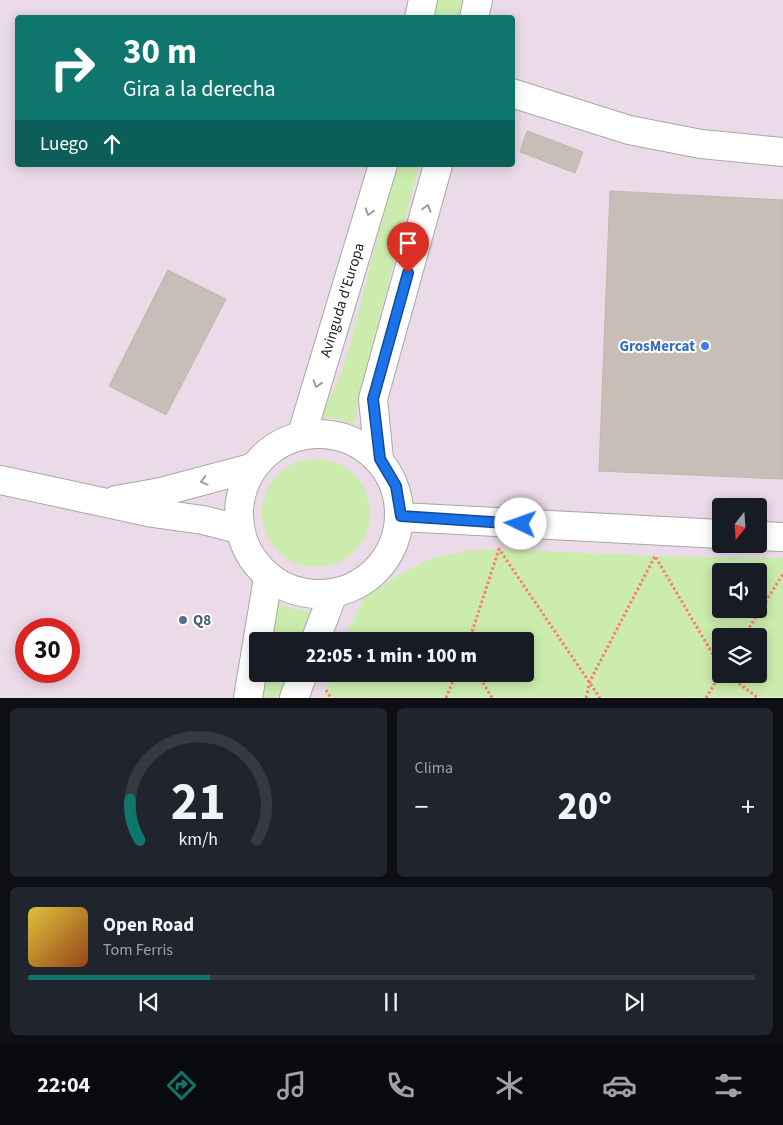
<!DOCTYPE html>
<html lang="es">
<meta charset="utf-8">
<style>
body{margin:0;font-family:"Source Sans 3",sans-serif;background:#20242c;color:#f1f3f6;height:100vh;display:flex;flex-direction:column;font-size:19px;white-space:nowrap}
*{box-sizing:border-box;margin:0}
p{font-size:16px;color:#9ea1a6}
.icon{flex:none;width:28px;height:28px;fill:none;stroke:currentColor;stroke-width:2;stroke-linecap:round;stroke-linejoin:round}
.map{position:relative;height:698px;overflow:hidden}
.panel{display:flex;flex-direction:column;gap:10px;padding:10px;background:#0d0f14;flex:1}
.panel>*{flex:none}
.hud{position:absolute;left:15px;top:15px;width:500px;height:152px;border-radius:5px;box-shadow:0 2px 12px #0003;background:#0f766e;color:#fff;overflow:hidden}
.needle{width:32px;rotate:197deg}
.tools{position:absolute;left:712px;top:498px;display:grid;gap:10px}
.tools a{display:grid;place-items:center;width:55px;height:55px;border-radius:5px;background:#171b24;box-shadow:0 2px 12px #0003;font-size:25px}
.speed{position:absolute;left:15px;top:618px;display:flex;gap:10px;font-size:25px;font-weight:700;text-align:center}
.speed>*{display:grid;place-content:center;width:65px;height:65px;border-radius:50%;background:#171b24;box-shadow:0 2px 12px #0003;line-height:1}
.speed .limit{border:8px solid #d22;background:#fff;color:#111}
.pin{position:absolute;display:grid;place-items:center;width:42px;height:42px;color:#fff;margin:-51px -21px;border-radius:50% 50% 50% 0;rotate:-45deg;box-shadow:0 0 5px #0007}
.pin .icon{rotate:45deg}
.me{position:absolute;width:55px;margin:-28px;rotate:273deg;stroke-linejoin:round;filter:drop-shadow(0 0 4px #0008)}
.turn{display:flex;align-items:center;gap:18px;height:105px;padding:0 25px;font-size:22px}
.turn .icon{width:65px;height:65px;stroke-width:2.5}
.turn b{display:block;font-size:35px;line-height:42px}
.then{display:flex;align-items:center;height:48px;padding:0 25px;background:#0003;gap:10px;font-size:19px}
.big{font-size:38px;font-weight:800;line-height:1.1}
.panel .tile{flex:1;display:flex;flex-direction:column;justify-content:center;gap:8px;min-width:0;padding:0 18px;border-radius:8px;background:#20242c}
.panel .dial{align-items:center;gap:0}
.dial svg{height:130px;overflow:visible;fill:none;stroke:#363941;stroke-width:7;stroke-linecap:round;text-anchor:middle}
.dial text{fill:#f1f3f6;stroke:none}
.song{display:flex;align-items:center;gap:15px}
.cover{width:60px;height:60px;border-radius:8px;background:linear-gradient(135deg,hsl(50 70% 55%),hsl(20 70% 35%))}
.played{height:5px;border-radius:2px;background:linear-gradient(90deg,#0f766e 25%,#363941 25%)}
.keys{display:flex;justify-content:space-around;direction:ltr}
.heat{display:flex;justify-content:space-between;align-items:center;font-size:28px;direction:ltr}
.panel .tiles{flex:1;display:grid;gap:10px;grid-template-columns:1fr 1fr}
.tile:last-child{grid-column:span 2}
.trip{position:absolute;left:249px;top:632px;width:285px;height:50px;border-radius:5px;background:#171b24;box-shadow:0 2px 12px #0003;font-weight:800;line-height:50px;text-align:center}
.dock{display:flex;height:80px;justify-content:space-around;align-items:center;background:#090b0e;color:#9ea1a6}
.dock .icon{width:35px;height:35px}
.dock .current{color:#0f766e}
.dock b{font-size:22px;color:#f1f3f6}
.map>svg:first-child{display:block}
.industrial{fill:#ebdae7;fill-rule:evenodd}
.grass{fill:#cbecad;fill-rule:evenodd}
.building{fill:#c7beb7;stroke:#c4b6a9}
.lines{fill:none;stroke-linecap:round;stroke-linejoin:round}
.minor-casing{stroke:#a8a8a8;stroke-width:30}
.path{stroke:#fe7e6c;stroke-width:3;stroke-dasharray:2.5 2.5;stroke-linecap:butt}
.minor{stroke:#fff;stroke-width:28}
.oneway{stroke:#9b9b9b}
.route-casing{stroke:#114b97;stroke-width:12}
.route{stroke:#1a73e8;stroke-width:9}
.shop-dot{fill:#3f7fe0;stroke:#fff;stroke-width:2}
.service-dot{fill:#5c6f8a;stroke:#fff;stroke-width:2}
.labels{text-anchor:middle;stroke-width:4;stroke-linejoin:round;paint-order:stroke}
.street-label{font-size:15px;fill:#212121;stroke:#fff}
.shop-label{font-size:15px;font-weight:bold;fill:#366cbe;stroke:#fff;text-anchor:end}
.service-label{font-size:15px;font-weight:bold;fill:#4e5e75;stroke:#fff;text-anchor:start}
</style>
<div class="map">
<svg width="783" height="698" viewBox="0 0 783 698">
<rect width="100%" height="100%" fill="#f2efe8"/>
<path class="industrial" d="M 0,0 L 783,0 L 783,697 L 0,698 ZM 18,18 L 512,18 L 512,165 L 18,165 ZM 721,506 L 759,506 L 759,544 L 721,544 ZM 721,571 L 759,571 L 759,609 L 721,609 ZM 26,629 L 69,629 L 69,671 L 26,671 ZM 721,636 L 759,636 L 759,674 L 721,674 ZM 258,641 L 525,641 L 525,674 L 258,674 Z"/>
<path class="grass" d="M 438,0 L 463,0 L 458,17 L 434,17 Z
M 396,165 L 419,165 L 358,400 L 354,425 L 337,419 L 320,417 L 340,377 L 349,349 Z
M262 513a54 54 0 1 1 108 0a54 54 0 1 1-108 0Z
M 499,549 L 655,556 L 783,558 L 783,697 L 325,697 L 331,674 L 525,674 L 525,641 L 342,641 L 364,598 L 394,578 L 429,559 L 467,551 ZM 759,571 L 759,609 L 721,609 L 721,571 ZM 759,636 L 759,674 L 721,674 L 721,636 Z
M 278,604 L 293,609 L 314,612 L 298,641 L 273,641 Z
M 265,674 L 287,674 L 281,697 L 259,698 Z"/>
<path class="building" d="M 527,131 L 583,152 L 575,173 L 520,152 Z
M 610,191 L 783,200 L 783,479 L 599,471 Z
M 168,270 L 226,299 L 166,415 L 109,386 Z"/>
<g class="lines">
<g class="minor-casing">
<path id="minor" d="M 419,18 L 423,0
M 474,18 L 478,0
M 512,93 L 629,130 L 701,144 L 783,152
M239 514a80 80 0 1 1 160 0a80 80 0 1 1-160 0Z
M 302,434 L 383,165
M 379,459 L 373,399 L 438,165
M 0,480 L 153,513 L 203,520 L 238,529
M 116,500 L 161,492 L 251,468
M 401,517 L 721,534
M 759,536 L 783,537
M 315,641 L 333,594
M 248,698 L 268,578
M 294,698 L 303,674"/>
</g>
<path class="path" d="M 744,636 L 783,574
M 469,641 L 499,549 L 600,698
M 478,674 L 492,698
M 727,674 L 758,698
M 326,690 L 331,698
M 446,698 L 456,674
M 586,698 L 590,681 L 655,556 L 721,668
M 706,698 L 721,673"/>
<use href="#minor" class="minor"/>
</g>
<defs><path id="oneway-chevron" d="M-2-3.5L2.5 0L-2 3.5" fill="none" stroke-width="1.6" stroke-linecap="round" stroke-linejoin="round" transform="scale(1.25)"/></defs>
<g class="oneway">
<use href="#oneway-chevron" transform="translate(427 208) rotate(-74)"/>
<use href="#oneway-chevron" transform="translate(369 212) rotate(107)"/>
<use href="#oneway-chevron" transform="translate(317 384) rotate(107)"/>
<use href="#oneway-chevron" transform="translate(204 481) rotate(165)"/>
</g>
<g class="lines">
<g class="route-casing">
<path id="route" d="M 408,273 L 373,399 L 380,459 L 396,486 L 401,516 L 521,524"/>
</g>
<use href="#route" class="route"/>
</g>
<circle class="shop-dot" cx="705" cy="346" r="5"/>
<circle class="service-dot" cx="183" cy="620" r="5"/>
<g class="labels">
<g class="street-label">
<text transform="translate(342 300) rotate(-73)" y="5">Avinguda d'Europa</text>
</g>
<g class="shop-label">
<text x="695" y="351">GrosMercat</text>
</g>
<g class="service-label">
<text x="193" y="625">Q8</text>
</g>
</g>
</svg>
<div class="tools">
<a><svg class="needle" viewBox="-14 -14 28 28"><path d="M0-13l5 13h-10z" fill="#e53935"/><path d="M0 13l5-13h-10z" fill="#9ea1a6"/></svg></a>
<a><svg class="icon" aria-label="sound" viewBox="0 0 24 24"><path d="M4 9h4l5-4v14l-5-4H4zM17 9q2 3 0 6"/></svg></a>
<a><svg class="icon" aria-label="layers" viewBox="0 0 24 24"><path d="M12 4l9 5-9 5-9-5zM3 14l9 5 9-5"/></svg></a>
</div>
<div class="speed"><div class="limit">30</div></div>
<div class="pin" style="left:408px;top:273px;background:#d93025"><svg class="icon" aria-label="arrive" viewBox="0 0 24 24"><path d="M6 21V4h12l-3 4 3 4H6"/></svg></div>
<svg class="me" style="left:521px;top:524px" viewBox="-20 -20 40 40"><circle r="19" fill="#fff"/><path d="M0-13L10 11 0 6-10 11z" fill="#1a73e8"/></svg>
<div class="trip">22:05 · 1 min · 100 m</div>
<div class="hud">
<div class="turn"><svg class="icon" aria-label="right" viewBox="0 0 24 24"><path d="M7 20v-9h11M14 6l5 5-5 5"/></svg><div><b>30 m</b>Gira a la derecha</div></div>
<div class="then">Luego<svg class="icon" aria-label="ahead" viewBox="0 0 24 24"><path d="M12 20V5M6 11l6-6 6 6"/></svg></div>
</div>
</div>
<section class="panel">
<div class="tiles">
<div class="tile dial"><svg viewBox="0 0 100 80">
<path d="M14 69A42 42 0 1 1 86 69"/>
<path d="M14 69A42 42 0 0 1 8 44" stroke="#0f766e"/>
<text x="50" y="56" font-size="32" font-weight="700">21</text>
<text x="50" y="72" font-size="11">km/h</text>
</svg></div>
<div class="tile"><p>Clima</p>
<div class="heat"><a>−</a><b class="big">20°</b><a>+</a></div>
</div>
<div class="tile">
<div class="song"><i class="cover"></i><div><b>Open Road</b><p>Tom Ferris</p></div></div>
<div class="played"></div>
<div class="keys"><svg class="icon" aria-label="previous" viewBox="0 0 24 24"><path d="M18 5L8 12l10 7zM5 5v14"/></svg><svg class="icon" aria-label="pause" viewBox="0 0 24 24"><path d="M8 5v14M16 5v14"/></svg><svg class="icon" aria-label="next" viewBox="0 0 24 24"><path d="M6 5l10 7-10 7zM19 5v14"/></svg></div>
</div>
</div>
</section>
<nav class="dock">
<b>22:04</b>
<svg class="icon current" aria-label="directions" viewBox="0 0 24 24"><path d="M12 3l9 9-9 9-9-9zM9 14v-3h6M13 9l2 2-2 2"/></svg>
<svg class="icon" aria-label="music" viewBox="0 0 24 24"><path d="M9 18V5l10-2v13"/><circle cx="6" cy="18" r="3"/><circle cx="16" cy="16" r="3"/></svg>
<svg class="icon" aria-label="phone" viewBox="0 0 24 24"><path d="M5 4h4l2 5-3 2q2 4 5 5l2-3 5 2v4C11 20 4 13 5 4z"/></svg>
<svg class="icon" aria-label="climate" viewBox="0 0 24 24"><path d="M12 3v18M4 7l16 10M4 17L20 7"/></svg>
<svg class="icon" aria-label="car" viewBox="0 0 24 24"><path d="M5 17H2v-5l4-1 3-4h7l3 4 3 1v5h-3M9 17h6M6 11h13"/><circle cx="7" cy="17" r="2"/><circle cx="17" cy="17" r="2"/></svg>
<svg class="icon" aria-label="filters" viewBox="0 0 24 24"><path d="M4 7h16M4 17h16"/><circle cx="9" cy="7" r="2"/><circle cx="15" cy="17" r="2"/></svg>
</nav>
